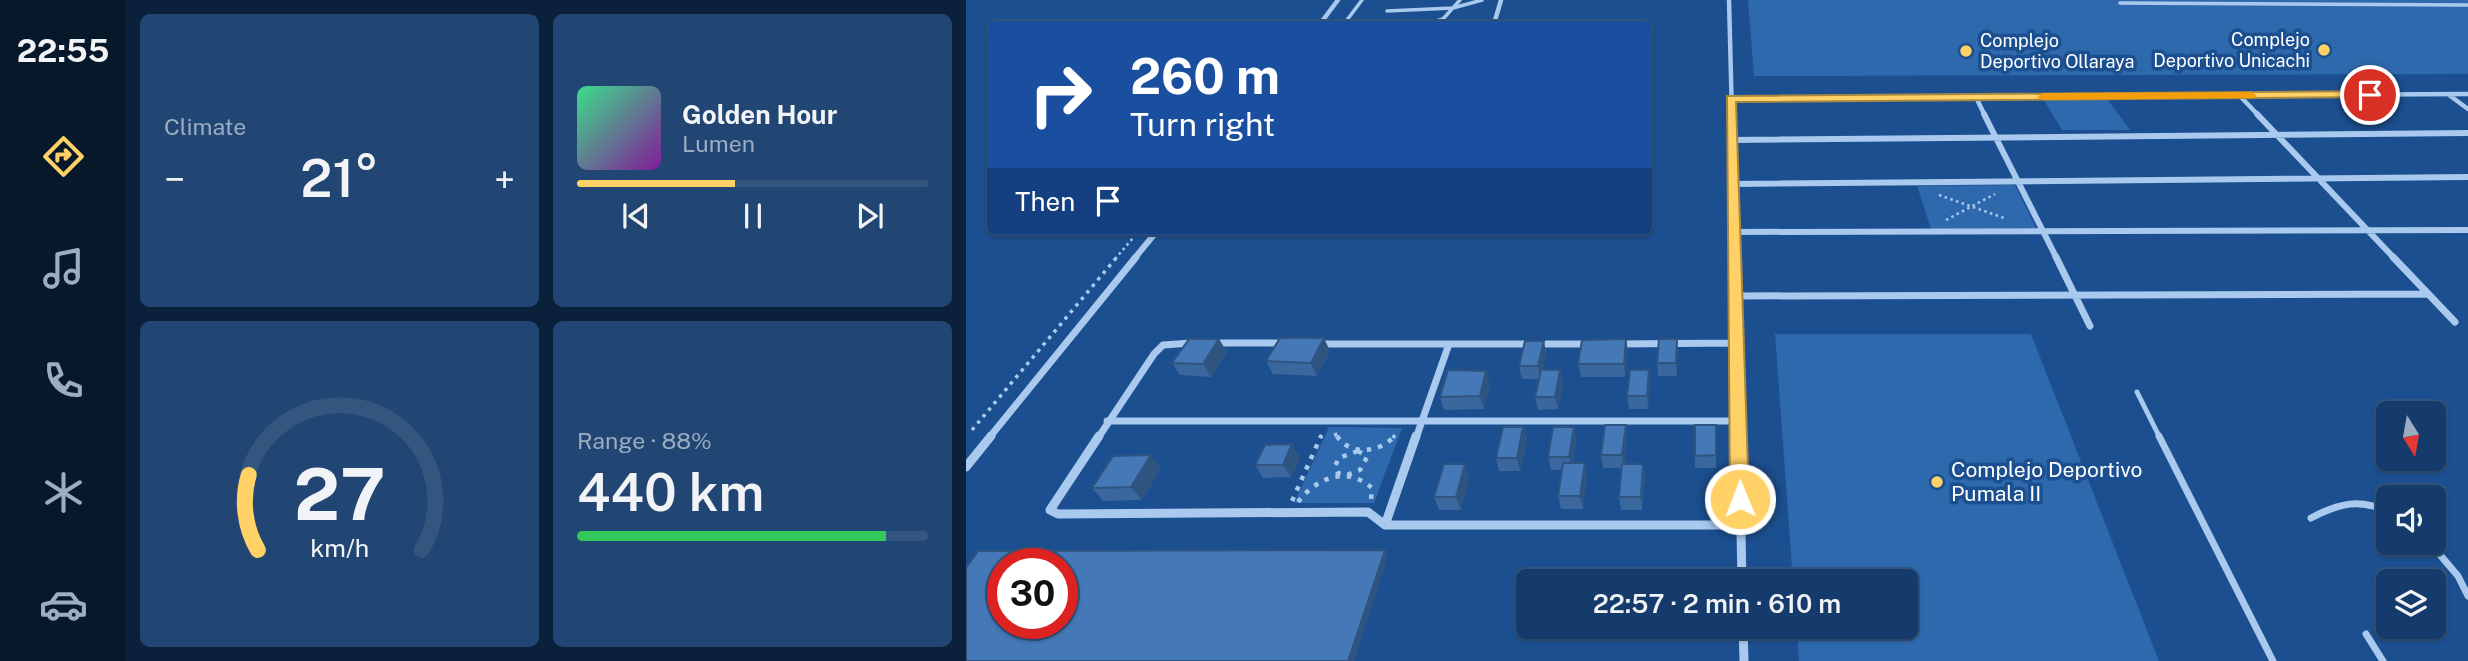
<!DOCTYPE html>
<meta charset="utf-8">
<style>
body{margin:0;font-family:"Public Sans",sans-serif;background:#214673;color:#f1f3f6;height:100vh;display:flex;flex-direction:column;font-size:26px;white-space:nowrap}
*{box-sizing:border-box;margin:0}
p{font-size:23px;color:#9dadc1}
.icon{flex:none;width:38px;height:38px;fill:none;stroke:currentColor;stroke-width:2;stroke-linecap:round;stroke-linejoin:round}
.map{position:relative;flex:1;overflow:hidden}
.panel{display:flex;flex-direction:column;gap:14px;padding:14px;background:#0b203b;width:840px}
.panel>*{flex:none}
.banner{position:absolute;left:21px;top:21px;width:665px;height:214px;border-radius:10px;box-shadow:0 2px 5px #0004,0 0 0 2px #33557e;background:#1a4fa0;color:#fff;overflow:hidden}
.needle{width:46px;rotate:169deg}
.fabs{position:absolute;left:1410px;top:401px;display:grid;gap:14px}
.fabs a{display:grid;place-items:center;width:70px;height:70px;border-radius:10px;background:#143b6b;box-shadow:0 2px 5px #0004,0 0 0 2px #33557e;font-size:35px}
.speed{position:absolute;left:21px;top:548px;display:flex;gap:14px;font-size:35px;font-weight:700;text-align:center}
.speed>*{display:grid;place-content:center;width:91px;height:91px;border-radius:50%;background:#143b6b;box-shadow:0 2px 5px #0004,0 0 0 2px #33557e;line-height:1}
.speed .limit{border:10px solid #d22;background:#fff;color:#111}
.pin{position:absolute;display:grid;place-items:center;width:60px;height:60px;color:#fff;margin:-30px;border:4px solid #fff;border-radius:50%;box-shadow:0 2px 7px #0007}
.me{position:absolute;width:77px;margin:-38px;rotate:359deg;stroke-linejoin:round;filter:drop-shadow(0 0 5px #0008)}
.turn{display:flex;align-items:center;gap:24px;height:147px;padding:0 28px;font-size:32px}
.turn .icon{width:91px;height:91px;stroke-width:2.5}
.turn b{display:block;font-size:49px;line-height:60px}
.then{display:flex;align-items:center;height:66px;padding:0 28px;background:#0003;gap:14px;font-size:26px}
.big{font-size:52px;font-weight:600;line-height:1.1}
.panel .card{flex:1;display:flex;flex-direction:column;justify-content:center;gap:10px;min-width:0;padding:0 24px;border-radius:10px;background:#214673}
.panel .dial{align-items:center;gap:0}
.dial svg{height:182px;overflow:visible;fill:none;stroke:#33557e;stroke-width:7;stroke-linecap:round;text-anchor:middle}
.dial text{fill:#f1f3f6;stroke:none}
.song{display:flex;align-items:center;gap:21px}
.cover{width:84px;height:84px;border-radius:10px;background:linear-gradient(135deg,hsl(150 70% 55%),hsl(290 70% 35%))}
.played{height:7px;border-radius:4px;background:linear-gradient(90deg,#ffd166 45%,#33557e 45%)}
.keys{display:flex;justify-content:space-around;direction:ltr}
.heat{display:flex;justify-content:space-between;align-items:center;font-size:38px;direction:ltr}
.charge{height:10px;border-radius:5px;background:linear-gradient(90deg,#34c759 88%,#33557e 0)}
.panel .tiles{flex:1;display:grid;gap:14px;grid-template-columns:repeat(2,1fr)}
.trip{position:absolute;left:550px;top:569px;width:402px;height:70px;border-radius:10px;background:#143b6b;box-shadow:0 2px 5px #0004,0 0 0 2px #33557e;font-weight:600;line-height:70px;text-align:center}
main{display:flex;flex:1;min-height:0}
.tabs{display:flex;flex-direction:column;width:126px;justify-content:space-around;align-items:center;background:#08182b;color:#9dadc1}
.tabs .icon{width:49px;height:49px}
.tabs .current{color:#ffd166}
.tabs b{font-size:32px;color:#f1f3f6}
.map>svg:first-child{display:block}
.green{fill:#2e69ad}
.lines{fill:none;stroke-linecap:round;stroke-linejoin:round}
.path-far2{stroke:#a9c9ee;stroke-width:2.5;stroke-dasharray:2.5 3.5;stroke-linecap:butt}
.path-far1{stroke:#a9c9ee;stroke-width:3.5;stroke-dasharray:3.5 5;stroke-linecap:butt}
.path{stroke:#a9c9ee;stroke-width:4.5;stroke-dasharray:4.5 7;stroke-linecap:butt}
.lane-far2{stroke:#a9c9ee;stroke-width:3.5}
.lane-far1{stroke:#a9c9ee;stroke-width:5}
.lane{stroke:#a9c9ee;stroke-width:7}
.street-far3{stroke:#a9c9ee;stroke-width:4.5}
.street-far2{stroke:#a9c9ee;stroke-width:6}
.street-far1{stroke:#a9c9ee;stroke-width:7}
.street{stroke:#a9c9ee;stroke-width:9}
.wall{fill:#3a679d}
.shaded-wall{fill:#305480}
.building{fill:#4478b7;stroke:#305480;stroke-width:2;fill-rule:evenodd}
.route{fill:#ffd166;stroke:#a68842;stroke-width:2}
.slow{fill:#f59e0b}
.poi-dot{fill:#ffd166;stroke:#1b4f8f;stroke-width:2.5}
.labels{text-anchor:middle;stroke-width:7;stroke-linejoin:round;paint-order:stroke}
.far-poi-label{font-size:18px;fill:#fff;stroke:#1b4f8f;text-anchor:end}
.poi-label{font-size:21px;fill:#fff;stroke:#1b4f8f;text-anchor:start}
</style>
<main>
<nav class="tabs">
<b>22:55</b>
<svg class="icon current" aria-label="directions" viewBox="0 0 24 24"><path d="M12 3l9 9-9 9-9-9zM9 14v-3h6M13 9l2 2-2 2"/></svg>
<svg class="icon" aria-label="music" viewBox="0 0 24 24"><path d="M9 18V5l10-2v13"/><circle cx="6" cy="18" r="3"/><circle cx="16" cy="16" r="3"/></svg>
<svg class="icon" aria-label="phone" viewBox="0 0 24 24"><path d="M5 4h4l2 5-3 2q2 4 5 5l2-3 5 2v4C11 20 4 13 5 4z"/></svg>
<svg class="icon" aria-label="climate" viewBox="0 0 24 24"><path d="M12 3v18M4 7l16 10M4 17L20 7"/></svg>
<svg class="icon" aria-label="car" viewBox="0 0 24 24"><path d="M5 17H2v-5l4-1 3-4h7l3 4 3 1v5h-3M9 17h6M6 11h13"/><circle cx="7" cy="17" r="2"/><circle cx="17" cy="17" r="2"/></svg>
</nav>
<section class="panel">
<div class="tiles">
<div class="card"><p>Climate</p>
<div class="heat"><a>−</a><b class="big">21°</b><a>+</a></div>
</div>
<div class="card">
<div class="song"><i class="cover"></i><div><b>Golden Hour</b><p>Lumen</p></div></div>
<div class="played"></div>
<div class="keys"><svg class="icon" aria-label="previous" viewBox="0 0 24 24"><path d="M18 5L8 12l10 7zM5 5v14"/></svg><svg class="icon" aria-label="pause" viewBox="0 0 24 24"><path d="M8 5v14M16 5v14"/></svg><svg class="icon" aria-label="next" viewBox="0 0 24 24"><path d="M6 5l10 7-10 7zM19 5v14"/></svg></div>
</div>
<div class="card dial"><svg viewBox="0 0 100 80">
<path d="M14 69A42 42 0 1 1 86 69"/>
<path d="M14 69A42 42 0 0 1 10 36" stroke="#ffd166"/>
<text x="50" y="56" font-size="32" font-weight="700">27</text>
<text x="50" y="72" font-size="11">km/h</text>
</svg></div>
<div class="card"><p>Range · 88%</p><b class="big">440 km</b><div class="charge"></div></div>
</div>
</section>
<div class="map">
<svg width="1502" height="661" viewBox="0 0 1502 661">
<rect width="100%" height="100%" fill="#1b4f8f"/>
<path class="green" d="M 782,0 L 1502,0 L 1502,74 L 788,76 Z
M 1078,100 L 1142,100 L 1164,130 L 1096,130 Z
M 1049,185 L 1070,228 L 965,229 L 951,186 Z
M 809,334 L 1065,334 L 1193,661 L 833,661 L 831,627 L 940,626 L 940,581 L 827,581 Z
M 363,427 L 436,428 L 408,503 L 328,503 Z"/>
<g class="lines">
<path class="path-far2" d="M 973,195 L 1038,218
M 980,220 L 1029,194
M 149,259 L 173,231"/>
<path class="path-far1" d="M 6,430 L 151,257
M 369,433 L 371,438
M 354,438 L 357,432
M 427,438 L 430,433"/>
<path class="path" d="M 371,436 C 383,456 415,453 428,436
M 392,451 L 401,457 L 394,470 L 381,475 L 372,473 L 369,466 L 373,458 Z
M 326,501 L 355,436
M 332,502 C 351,477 381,466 406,488 L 405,500"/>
<path class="lane-far2" d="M 1154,3 L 1502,5
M 421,11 L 487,8 L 516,0
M 378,24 L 396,0
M 459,24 L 477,19 L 494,0"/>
<path class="lane-far1" d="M 1171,392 L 1194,438"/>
<path class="lane" d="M 1193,436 L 1307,661
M 1345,518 C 1373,503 1394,498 1423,512
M 1463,542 L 1492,576 L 1502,596
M 1400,634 L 1417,661"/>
<path class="street-far3" d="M 763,0 L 766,116
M 354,24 L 372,0
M 528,24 L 535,0
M 1273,95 L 1293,116
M 1483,95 L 1502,109
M 1010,97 L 1019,116
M 765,98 L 1502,94"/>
<path class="street-far2" d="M 766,114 L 769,259
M 1018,114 L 1091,259
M 1291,114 L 1429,259
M 766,140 L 1502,133
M 766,184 L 1502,177
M 767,232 L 1502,230
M 168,259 L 191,231"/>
<path class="street-far1" d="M 769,257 L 773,438
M 1090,257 L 1124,326
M 1427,257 L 1489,322
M 769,296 L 1462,294
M 245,343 L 317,343
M 354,344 L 625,344
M 651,344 L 770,343
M 141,421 L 772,421
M 23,438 L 170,257
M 132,438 L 188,354 L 197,345 L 226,343
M 450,438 L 483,344"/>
<path class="street" d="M 133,436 L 84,510 L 92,514 L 402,512 L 419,525 L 774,525
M 773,436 L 776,581
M 0,467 L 25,436
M 419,525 L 450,436
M 777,626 L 778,661"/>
</g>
<path class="wall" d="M 660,339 L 662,352 L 659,377 L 615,377 L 612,364 Z
M 711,339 L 711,376 L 692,376 L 691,363 Z
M 578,341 L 580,354 L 577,370 L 594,370 L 597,383 L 592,409 L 572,410 L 569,397 L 573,379 L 556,379 L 553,366 Z
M 364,351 L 351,376 L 307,374 L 300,361 Z
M 261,352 L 245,377 L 214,375 L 206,363 Z
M 683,370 L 684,383 L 682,409 L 663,409 L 661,396 Z
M 524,384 L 518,409 L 478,410 L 474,397 Z
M 750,425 L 750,468 L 729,468 L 729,456 Z
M 557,427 L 561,440 L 554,471 L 533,471 L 530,458 Z
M 608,427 L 610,440 L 607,463 L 621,476 L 617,509 L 595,509 L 592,496 L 596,470 L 585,470 L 582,457 Z
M 661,438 L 658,464 L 677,464 L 679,477 L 676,510 L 655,510 L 653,497 L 656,468 L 637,468 L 635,455 Z
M 334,457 L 325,477 L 297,478 L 289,465 Z
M 195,468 L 176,500 L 137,501 L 126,488 Z
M 503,477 L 495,510 L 473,510 L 468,497 Z"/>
<path class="shaded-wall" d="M 358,338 L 364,351 L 351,376 L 345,363 Z
M 253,339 L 261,352 L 245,377 L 237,364 Z
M 660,339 L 662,352 L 659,377 L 658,364 Z
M 711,339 L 712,352 L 711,376 L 710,363 Z
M 578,341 L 580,354 L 575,379 L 572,366 Z
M 594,370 L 597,383 L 592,409 L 589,397 Z
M 683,370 L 684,383 L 682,409 L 681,396 Z
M 520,371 L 524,384 L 518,409 L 514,396 Z
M 660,425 L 661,438 L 658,468 L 656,455 Z
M 557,427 L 561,440 L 554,471 L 551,458 Z
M 608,427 L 610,440 L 606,470 L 603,457 Z
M 326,444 L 334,457 L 325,477 L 317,465 Z
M 185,455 L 195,468 L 176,500 L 165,487 Z
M 619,463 L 621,476 L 617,509 L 614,496 Z
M 499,464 L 503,477 L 495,510 L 490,497 Z
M 677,464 L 679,477 L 676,510 L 675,497 Z
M 419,550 L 422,556 L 388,661 L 382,661 Z"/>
<path class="building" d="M 314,338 L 358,338 L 345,363 L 300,361 Z
M 223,339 L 253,339 L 237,364 L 206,363 Z
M 660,339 L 658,364 L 612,364 L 616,340 Z
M 693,339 L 711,339 L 710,363 L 691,363 Z
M 559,341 L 578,341 L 572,366 L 553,366 Z
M 482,370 L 520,371 L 514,396 L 474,397 Z
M 575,370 L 594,370 L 589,397 L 569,397 Z
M 664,370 L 683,370 L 681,396 L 661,396 Z
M 639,425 L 660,425 L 656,455 L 635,455 Z
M 729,425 L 750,425 L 750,455 L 729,456 Z
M 537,427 L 557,427 L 551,458 L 530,458 Z
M 587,427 L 608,427 L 603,457 L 582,457 Z
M 326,444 L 317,465 L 289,465 L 299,445 Z
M 185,455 L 165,487 L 126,488 L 147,456 Z
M 597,463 L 619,463 L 614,496 L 592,496 Z
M 478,464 L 499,464 L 490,497 L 468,497 Z
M 656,464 L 677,464 L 675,497 L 653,497 Z
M 419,550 L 382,661 L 0,661 L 0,568 L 12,551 ZM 37,564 L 96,564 L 96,623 L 37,623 Z"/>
<path class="route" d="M 1404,91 L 1408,92 L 1408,97 L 770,102 L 783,499 L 780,505 L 767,505 L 764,499 L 761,96 Z"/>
<path class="slow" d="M 1285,92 L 1290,95 L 1289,98 L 1077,100 L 1071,97 L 1077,93 Z"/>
<g class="poi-dot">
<circle cx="1358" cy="50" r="7"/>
<circle cx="1000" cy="51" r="7"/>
<circle cx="971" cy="482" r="7"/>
</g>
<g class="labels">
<g class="far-poi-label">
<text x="1344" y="46">Complejo<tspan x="1344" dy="21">Deportivo Unicachi</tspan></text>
<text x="1014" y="47" text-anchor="start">Complejo<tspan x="1014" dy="21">Deportivo Ollaraya</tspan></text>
</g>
<g class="poi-label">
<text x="985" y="477">Complejo Deportivo<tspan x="985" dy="24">Pumala II</tspan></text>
</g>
</g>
</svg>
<div class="fabs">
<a><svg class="needle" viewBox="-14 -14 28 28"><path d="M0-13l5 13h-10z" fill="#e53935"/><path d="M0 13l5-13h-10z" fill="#9dadc1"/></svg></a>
<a><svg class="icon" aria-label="sound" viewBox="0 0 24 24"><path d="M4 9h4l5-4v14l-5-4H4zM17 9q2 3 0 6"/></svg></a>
<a><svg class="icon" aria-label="layers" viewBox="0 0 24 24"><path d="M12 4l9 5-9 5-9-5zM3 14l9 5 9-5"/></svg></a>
</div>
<div class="speed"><div class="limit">30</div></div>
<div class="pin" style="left:1404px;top:95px;background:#d93025"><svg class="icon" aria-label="arrive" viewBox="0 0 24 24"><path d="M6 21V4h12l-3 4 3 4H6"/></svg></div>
<svg class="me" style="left:774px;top:499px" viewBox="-20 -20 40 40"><circle r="17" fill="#ffd166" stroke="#fff" stroke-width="3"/><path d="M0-11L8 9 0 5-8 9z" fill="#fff"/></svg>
<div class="trip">22:57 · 2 min · 610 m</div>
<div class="banner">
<div class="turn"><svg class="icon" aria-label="right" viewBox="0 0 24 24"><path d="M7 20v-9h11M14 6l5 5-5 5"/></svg><div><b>260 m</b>Turn right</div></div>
<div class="then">Then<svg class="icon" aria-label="arrive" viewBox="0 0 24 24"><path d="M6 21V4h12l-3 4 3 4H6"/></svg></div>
</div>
</div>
</main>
